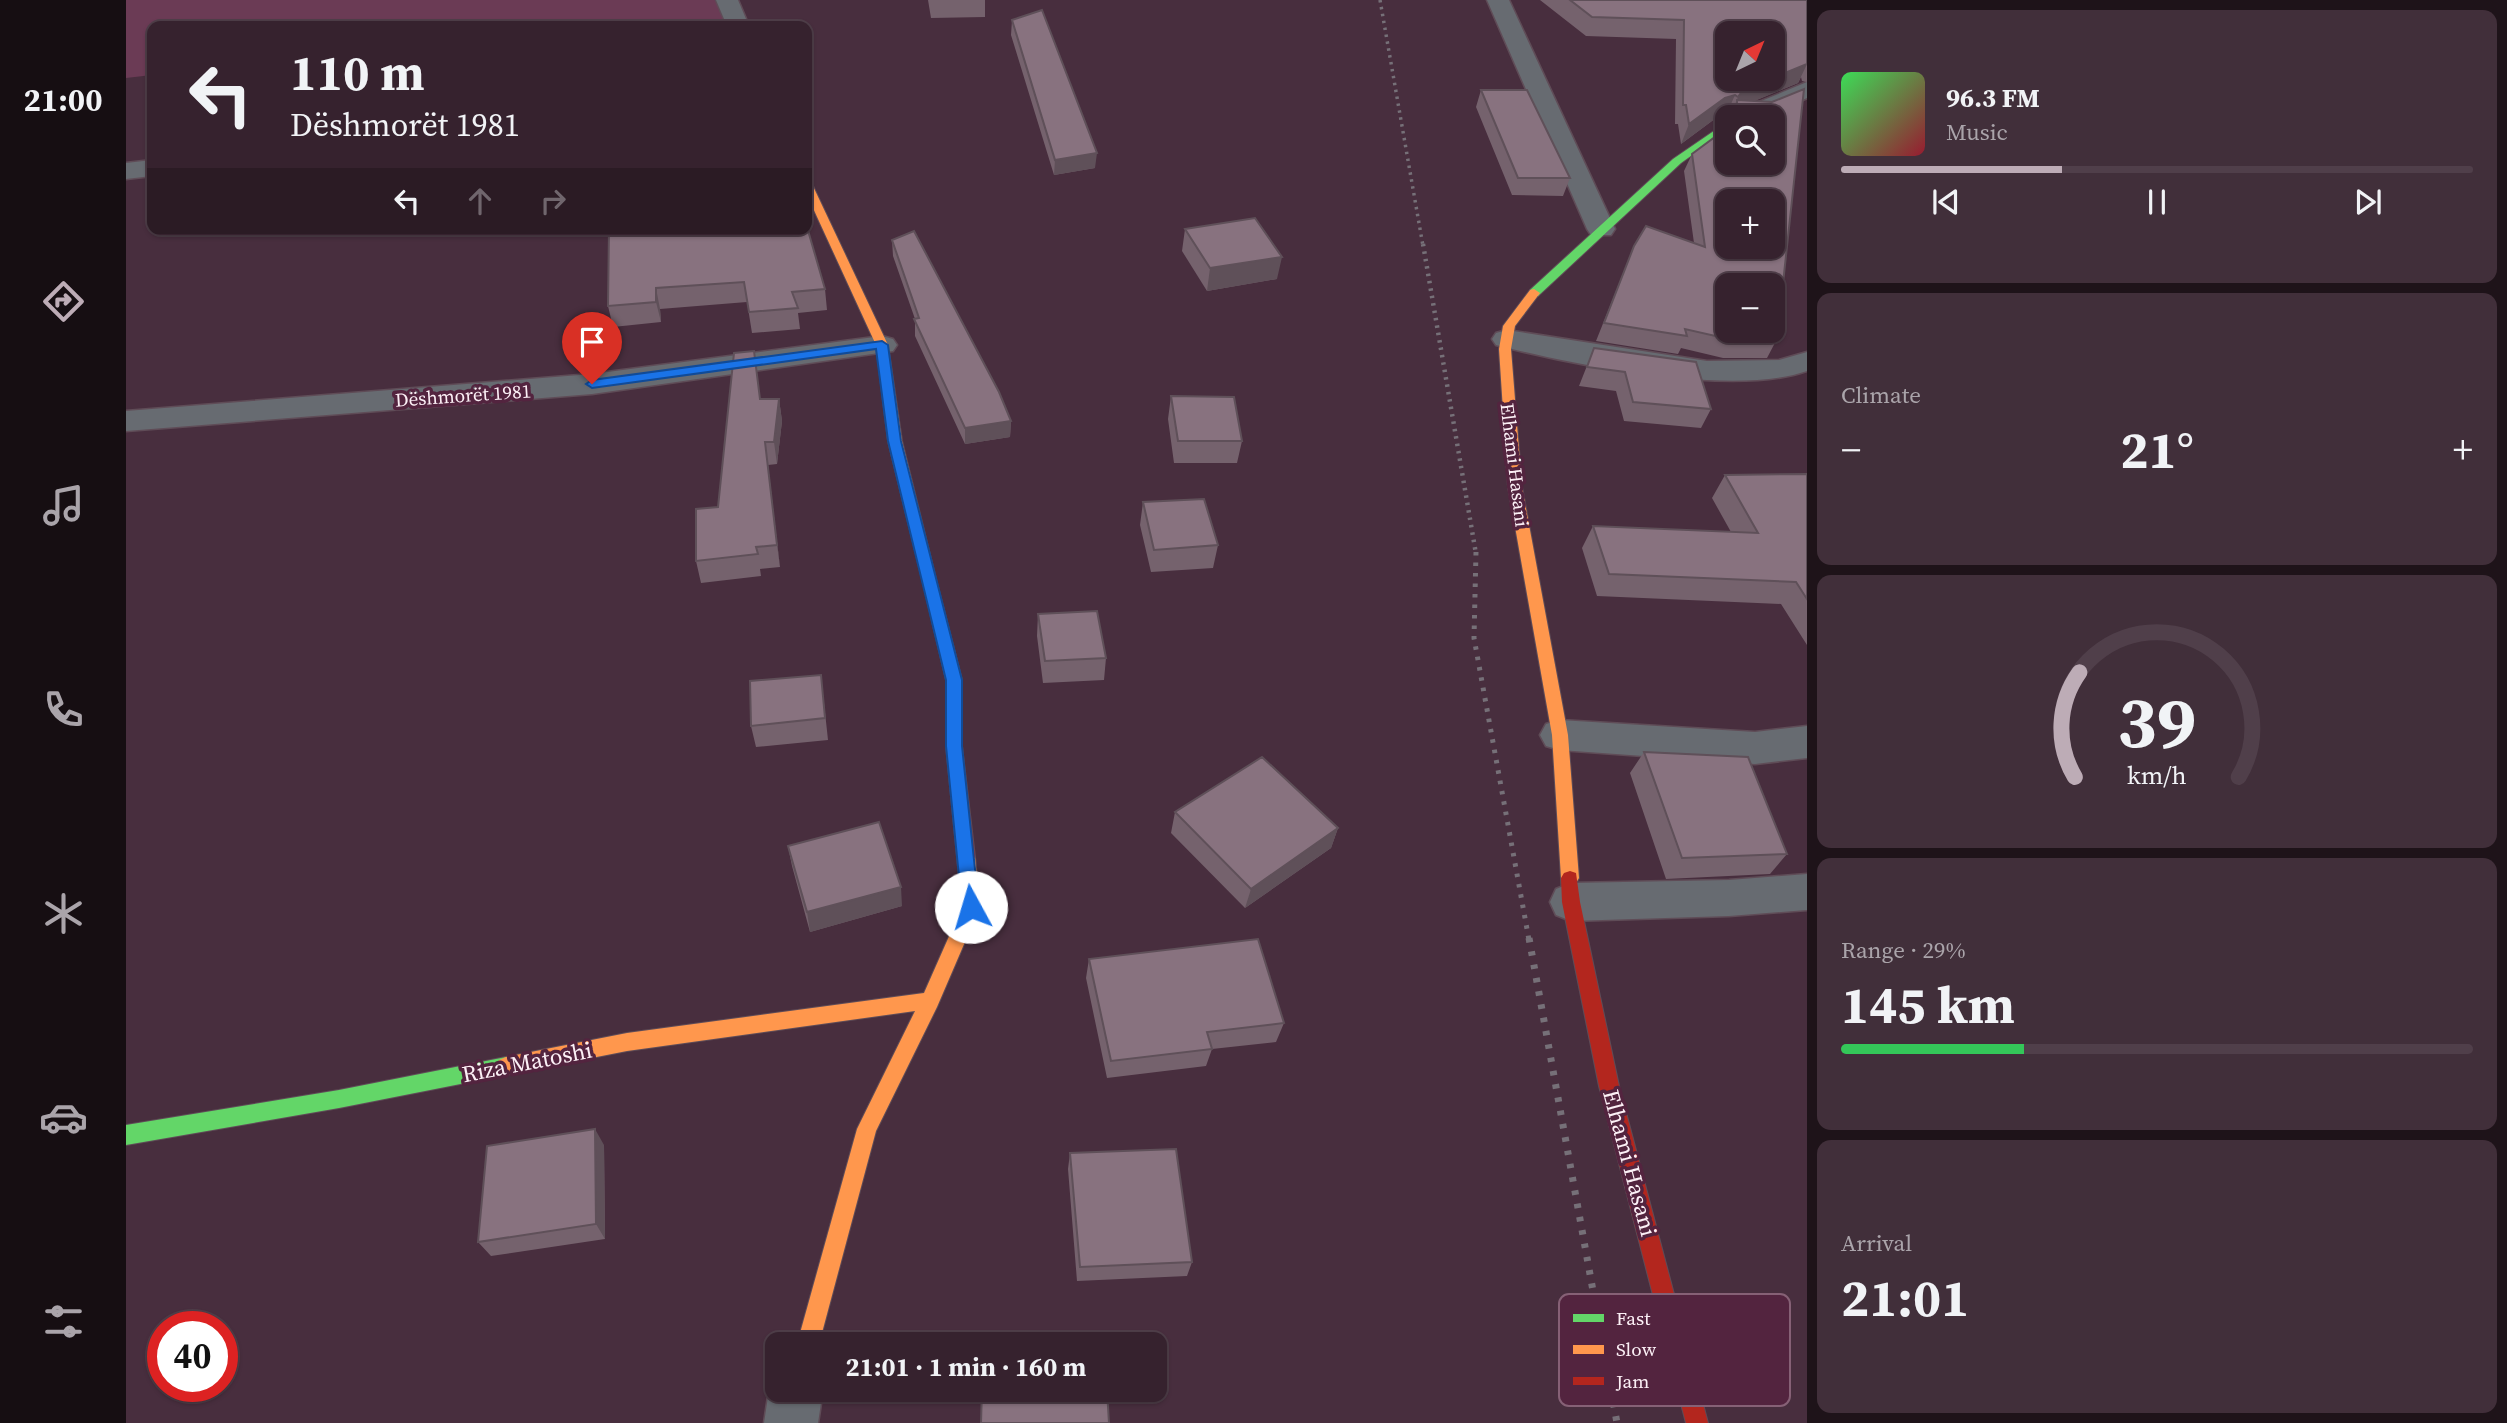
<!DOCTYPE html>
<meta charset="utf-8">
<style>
body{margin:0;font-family:"Source Serif 4",serif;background:#412f3a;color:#f1f3f6;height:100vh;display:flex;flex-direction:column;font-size:26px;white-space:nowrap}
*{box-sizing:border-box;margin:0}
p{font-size:23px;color:#aaa4aa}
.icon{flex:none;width:38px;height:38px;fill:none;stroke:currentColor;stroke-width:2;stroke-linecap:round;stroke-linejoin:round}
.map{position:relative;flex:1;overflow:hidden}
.details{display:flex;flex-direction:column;gap:10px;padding:10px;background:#1e1319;width:700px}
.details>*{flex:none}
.top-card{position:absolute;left:21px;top:21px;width:665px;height:214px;border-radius:14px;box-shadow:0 2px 5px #0004,0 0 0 2px #503f4a;background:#36222e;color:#f1f3f6;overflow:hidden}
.needle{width:46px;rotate:43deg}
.controls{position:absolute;left:1589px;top:21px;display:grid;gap:14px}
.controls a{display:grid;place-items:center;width:70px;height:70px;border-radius:14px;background:#36222e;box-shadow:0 2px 5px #0004,0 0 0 2px #503f4a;font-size:35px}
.speed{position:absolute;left:21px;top:1311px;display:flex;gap:14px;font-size:35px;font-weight:700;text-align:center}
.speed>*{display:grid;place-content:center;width:91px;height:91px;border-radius:50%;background:#36222e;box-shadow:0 2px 5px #0004,0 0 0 2px #503f4a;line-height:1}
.speed .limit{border:10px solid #d22;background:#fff;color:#111}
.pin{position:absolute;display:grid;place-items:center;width:60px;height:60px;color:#fff;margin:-72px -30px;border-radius:50% 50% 50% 0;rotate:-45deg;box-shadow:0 0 7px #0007}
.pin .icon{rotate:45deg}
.me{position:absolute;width:77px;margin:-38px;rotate:354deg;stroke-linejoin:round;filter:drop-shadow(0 0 5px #0008)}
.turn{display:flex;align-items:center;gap:24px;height:147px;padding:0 28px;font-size:32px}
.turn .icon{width:91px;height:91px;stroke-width:2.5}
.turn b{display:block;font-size:49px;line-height:60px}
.lanes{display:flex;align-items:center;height:66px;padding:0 28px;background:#0003;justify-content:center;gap:35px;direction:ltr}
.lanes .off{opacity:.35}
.big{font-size:52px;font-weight:700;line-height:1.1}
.details .tile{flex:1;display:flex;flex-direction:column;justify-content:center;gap:10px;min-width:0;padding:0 24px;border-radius:14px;background:#412f3a}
.details .dial{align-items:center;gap:0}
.dial svg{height:182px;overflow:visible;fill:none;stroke:#503f4a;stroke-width:7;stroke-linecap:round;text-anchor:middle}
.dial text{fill:#f1f3f6;stroke:none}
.song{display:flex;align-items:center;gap:21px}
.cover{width:84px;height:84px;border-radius:10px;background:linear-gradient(135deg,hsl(130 70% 55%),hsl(350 70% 35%))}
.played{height:7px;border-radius:4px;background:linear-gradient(90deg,#bdacb6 35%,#503f4a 35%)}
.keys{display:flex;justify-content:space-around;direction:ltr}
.heat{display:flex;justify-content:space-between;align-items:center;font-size:38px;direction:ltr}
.charge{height:10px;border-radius:5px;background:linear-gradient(90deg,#34c759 29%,#503f4a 0)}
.trip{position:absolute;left:639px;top:1332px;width:402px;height:70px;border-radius:14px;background:#36222e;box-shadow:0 2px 5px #0004,0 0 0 2px #503f4a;font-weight:700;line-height:70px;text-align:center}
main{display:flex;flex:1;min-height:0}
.tabs{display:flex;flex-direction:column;width:126px;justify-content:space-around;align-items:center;background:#160e12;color:#aaa4aa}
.tabs .icon{width:49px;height:49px}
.tabs .on{color:#bdacb6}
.tabs b{font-size:32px;color:#f1f3f6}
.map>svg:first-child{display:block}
.green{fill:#6b3b55}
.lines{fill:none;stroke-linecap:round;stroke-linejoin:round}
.street-casing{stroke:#5f4c57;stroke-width:3}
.fast-casing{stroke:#5f4c57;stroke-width:2}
.slow-casing{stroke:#5f4c57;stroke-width:2}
.jam-casing{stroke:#5f4c57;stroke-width:2}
.street{fill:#676b71;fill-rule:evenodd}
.fast{fill:#63d668;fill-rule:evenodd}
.slow{fill:#ff974d;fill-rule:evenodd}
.jam{fill:#b3261e;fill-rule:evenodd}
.rail-far3{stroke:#767078;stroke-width:3.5;stroke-dasharray:2.5 4.5;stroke-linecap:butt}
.rail-far2{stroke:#767078;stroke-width:4.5;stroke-dasharray:2.5 5;stroke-linecap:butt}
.rail-far1{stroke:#767078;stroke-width:5;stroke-dasharray:3.5 7;stroke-linecap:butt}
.rail{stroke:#767078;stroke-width:7;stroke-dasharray:4.5 9;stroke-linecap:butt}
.wall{fill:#75626d;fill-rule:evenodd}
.shaded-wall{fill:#5f5059}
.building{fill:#88727f;stroke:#5f5059;stroke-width:2;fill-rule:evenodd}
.route{fill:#1a73e8;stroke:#114b97;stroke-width:2}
.labels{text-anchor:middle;stroke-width:7;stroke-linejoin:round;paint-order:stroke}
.street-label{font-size:19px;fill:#fcf0f6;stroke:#53243f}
.near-street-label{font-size:23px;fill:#fcf0f6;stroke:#53243f}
.key{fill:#53243f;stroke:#866176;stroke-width:2}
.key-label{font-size:19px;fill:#fcf0f6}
</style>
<main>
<nav class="tabs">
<b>21:00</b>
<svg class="icon on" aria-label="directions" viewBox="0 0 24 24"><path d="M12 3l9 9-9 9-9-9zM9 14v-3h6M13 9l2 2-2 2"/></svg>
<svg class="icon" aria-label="music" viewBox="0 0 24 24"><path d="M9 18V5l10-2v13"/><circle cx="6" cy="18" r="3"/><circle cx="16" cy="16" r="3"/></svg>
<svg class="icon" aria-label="phone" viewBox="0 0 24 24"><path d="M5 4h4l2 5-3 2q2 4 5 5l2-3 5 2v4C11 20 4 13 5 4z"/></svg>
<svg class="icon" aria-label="climate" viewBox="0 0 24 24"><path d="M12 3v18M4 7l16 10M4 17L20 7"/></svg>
<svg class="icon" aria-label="car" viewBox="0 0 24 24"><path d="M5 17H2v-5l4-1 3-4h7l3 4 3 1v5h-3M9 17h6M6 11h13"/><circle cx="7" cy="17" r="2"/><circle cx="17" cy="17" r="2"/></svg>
<svg class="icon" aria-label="filters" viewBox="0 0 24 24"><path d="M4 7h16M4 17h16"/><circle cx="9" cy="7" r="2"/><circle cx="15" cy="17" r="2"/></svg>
</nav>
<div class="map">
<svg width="1681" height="1423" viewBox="0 0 1681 1423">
<rect width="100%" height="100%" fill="#482e3e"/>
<path class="green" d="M 0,0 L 590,0 L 600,26 L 26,26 L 26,75 L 0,78 Z"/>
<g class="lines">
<g class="street-casing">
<path id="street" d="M 590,0 L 612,0 L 623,26 L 601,26 Z
M 1361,0 L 1383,0 L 1489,229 L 1485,235 L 1465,235 L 1461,229 Z
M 1681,82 L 1681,98 L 1638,117 L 1606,117 L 1609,112 Z
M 26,160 L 26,176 L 0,179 L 0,163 Z
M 1381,330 L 1581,361 L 1653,360 L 1681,352 L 1681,371 C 1607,397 1448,365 1370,345 L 1366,339 L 1370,333 Z
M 756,336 L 767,339 L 771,345 L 767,351 L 466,394 L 0,431 L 0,411 L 466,374 Z
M 1434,720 L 1629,732 L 1681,726 L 1681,758 L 1629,764 L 1434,750 L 1420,746 L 1414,735 L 1420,724 Z
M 1681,874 L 1681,910 L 1603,916 L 1445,921 L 1430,915 L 1424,902 L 1430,889 L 1445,883 L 1603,880 Z
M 651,1371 L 651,1390 L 697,1390 L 692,1423 L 638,1423 L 643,1390 Z"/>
</g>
<g class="fast-casing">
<path id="fast" d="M 1601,122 L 1601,130 L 1555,163 L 1412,296 L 1404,296 L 1404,290 L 1547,159 Z
M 380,1057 L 387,1060 L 390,1066 L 387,1072 L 380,1075 L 213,1108 L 0,1145 L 0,1125 L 213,1090 Z"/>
</g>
<g class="slow-casing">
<path id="slow" d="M 681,181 L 686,184 L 762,345 L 776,441 L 810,579 L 808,583 L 798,583 L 796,579 L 762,441 L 750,345 L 681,195 Z
M 1408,289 L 1414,293 L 1389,326 L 1385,349 L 1396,487 L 1442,735 L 1453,878 L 1450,883 L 1444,885 L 1438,883 L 1435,878 L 1426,735 L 1382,487 L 1373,349 L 1377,326 L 1404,290 Z
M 840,850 L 846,852 L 849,857 L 854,907 L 811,1007 L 750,1131 L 693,1344 L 671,1344 L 731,1129 L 789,1011 L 501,1051 L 380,1075 L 373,1072 L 370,1066 L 373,1060 L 380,1057 L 501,1033 L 798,993 L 836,907 L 831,857 L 834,852 Z"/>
</g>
<g class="jam-casing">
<path id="jam" d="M 803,574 L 810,579 L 836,680 L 836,746 L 849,857 L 846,862 L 840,864 L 834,862 L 831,857 L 820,746 L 820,680 L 796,579 Z
M 1444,871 L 1450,873 L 1454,902 L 1493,1086 L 1582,1423 L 1560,1423 L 1473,1086 L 1436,902 L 1435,878 L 1438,873 Z"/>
</g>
<use href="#street" class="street"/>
<use href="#fast" class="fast"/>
<use href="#slow" class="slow"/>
<use href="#jam" class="jam"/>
<path class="rail-far3" d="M 1254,0 L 1297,246"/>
<path class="rail-far2" d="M 1297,244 L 1350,554"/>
<path class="rail-far1" d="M 1350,552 L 1348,638 L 1403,940"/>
<path class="rail" d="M 1403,938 L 1491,1423"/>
</g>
<path class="wall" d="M 802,0 L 859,0 L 859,17 L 805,18 Z
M 1414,0 L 1681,0 L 1681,82 L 1676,81 L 1675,77 L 1672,83 L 1628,101 L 1646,102 L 1678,89 L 1651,339 L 1641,358 L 1597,358 L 1555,348 L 1552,354 L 1470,341 L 1508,246 L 1520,226 L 1568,243 L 1558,171 L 1566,154 L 1601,128 L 1601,163 L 1647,163 L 1647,117 L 1604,117 L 1606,114 L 1604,117 L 1600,115 L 1590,118 L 1555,144 L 1552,124 L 1549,124 L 1550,39 L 1460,36 ZM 1601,33 L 1647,33 L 1647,79 L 1601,79 ZM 1601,201 L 1647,201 L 1647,247 L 1601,247 ZM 1601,285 L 1647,285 L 1647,331 L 1601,331 Z
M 886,20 L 969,168 L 928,175 L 885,35 Z
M 1355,90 L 1444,178 L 1437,196 L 1386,195 L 1350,107 Z
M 483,229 L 699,289 L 701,310 L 672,313 L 674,329 L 626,333 L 621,302 L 534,309 L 535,322 L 487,327 L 482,306 Z
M 1059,229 L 1151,279 L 1081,291 L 1056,251 Z
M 766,240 L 885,421 L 884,437 L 839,444 L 789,336 L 789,319 L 767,256 Z
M 1468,348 L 1585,409 L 1575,428 L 1498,421 L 1490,391 L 1453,386 Z
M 1045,396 L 1116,441 L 1111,463 L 1048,463 L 1042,419 Z
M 634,399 L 653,399 L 656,421 L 651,464 L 642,465 L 654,567 L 634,569 L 635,576 L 575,583 L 570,561 Z
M 1681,474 L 1681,645 L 1655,604 L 1471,596 L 1456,548 L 1467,526 L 1605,532 L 1586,498 L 1599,475 Z
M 1017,502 L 1092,545 L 1087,568 L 1025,572 L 1014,525 Z
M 912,614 L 980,658 L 978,680 L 917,683 L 911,636 Z
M 695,675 L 702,740 L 630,747 L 625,726 Z
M 1518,752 L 1661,854 L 1644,874 L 1540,879 L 1504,773 Z
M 1049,812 L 1212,828 L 1205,848 L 1119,908 L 1045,833 Z
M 662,846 L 776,906 L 684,932 L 666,866 Z
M 963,959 L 1158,1023 L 1150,1042 L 1086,1049 L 1080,1066 L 981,1078 L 960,978 Z
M 478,1145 L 479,1239 L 365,1256 L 352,1242 Z
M 944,1153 L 1066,1262 L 1061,1276 L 951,1281 L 942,1169 Z"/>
<path class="shaded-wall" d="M 1681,64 L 1672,83 L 1611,108 L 1611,100 L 1604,117 L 1612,97 L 1617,90 L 1647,79 Z
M 1609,95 L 1600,115 L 1590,118 L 1555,144 L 1563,124 L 1599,98 Z
M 971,153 L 969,168 L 928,175 L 929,160 Z
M 1156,257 L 1151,279 L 1081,291 L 1084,268 Z
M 530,288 L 534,309 L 535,322 L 530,302 Z
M 653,399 L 656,421 L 651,464 L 648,442 Z
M 885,421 L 884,437 L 839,444 L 839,428 Z
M 639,442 L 642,465 L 654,567 L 651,545 Z
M 1212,828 L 1205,848 L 1119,908 L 1125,889 Z
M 775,887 L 776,906 L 684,932 L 681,912 Z
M 469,1129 L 478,1145 L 479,1239 L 470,1224 Z"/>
<path class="building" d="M 1444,0 L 1681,0 L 1681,64 L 1647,78 L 1647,33 L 1601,33 L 1601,79 L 1644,79 L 1617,90 L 1612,97 L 1609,95 L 1599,98 L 1563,124 L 1560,105 L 1557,105 L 1558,20 L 1466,17 Z
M 916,10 L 971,153 L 929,160 L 886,20 Z
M 1678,89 L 1651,339 L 1607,340 L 1559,329 L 1561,336 L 1478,323 L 1508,246 L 1520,226 L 1579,247 L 1566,154 L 1601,128 L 1601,163 L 1647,163 L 1647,117 L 1611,117 L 1611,100 L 1646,102 ZM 1601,201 L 1647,201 L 1647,247 L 1601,247 ZM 1601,285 L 1647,285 L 1647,331 L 1601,331 Z
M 1355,90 L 1401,90 L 1444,178 L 1392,178 Z
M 1129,218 L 1156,257 L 1084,268 L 1059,229 Z
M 681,227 L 699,289 L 666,292 L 672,308 L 623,312 L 618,282 L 530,288 L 530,302 L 482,306 L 483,229 L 681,229 Z
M 788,231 L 873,392 L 885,421 L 839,428 L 788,319 L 793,318 L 766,240 Z
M 1468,348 L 1570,362 L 1585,409 L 1507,402 L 1499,372 L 1461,367 Z
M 628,351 L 634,399 L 653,399 L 648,442 L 639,442 L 651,545 L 630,547 L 632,554 L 570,561 L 570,509 L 592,507 L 608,353 Z
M 1045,396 L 1108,397 L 1116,441 L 1052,441 Z
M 1681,474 L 1681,599 L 1670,582 L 1483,574 L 1467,526 L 1632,533 L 1599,475 Z
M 1078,499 L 1092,545 L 1028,550 L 1017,502 Z
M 971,611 L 980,658 L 919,661 L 912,614 Z
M 695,675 L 699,718 L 625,726 L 624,681 Z
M 1518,752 L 1622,757 L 1661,854 L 1556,858 Z
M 1136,757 L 1212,828 L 1125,889 L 1049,812 Z
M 753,822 L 775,887 L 681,912 L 662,846 Z
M 1132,939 L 1158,1023 L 1081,1032 L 1086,1049 L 985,1061 L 963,959 Z
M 469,1129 L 470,1224 L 352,1242 L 361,1146 Z
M 1050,1149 L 1066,1262 L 954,1267 L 944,1153 Z
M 856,1390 L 981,1390 L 983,1423 L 855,1423 Z"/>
<path class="route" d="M 756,341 L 762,345 L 775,441 L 836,680 L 836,746 L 853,907 L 845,915 L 836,907 L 820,746 L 820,680 L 762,441 L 750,349 L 466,388 L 460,384 L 466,380 Z"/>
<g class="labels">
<g class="street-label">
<text transform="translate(337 395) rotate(-4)" y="7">Dëshmorët 1981</text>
<text transform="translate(1389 465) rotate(83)" y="7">Elhami Hasani</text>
</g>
<g class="near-street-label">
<text transform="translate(401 1062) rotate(-11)" y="8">Riza Matoshi</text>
<text transform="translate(1504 1163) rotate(75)" y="8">Elhami Hasani</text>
</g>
</g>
<rect x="1433" y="1294" width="231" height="112" rx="10" class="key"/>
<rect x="1447" y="1314" width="31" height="8" fill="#63d668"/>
<rect x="1447" y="1345" width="31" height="9" fill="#ff974d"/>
<rect x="1447" y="1377" width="31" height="8" fill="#b3261e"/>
<g class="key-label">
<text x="1490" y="1325">Fast</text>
<text x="1490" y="1356">Slow</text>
<text x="1490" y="1388">Jam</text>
</g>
</svg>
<div class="controls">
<a><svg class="needle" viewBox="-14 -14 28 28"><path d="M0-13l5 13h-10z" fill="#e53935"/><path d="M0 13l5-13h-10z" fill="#aaa4aa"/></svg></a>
<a><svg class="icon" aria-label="search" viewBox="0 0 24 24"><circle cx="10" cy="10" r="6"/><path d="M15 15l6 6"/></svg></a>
<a>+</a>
<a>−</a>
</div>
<div class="speed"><div class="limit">40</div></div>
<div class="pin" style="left:466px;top:384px;background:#d93025"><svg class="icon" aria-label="arrive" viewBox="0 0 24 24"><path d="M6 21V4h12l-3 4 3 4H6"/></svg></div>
<svg class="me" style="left:845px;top:907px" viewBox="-20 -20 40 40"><circle r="19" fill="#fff"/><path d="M0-13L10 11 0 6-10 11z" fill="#1a73e8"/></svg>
<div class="trip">21:01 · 1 min · 160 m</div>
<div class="top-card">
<div class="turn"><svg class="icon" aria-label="left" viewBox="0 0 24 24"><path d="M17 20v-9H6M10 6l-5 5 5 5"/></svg><div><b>110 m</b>Dëshmorët 1981</div></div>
<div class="lanes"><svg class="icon" aria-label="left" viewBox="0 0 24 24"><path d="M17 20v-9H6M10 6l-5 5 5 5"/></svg><svg class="icon off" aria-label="ahead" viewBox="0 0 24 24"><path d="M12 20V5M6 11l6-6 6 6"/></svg><svg class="icon off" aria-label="right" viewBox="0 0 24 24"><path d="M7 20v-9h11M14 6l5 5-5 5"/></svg></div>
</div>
</div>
<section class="details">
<div class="tile">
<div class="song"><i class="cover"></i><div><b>96.3 FM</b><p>Music</p></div></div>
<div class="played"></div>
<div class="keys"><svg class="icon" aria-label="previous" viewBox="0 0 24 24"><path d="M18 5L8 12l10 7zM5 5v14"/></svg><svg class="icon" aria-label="pause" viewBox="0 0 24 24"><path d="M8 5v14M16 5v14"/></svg><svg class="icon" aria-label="next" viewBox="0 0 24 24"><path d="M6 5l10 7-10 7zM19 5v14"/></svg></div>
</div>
<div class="tile"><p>Climate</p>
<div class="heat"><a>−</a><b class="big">21°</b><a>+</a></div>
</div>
<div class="tile dial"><svg viewBox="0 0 100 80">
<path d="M14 69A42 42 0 1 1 86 69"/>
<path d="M14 69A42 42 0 0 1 16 23" stroke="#bdacb6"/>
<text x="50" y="56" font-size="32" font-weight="700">39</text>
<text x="50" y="72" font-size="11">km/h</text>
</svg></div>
<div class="tile"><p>Range · 29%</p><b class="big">145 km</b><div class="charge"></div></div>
<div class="tile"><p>Arrival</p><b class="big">21:01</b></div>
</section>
</main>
